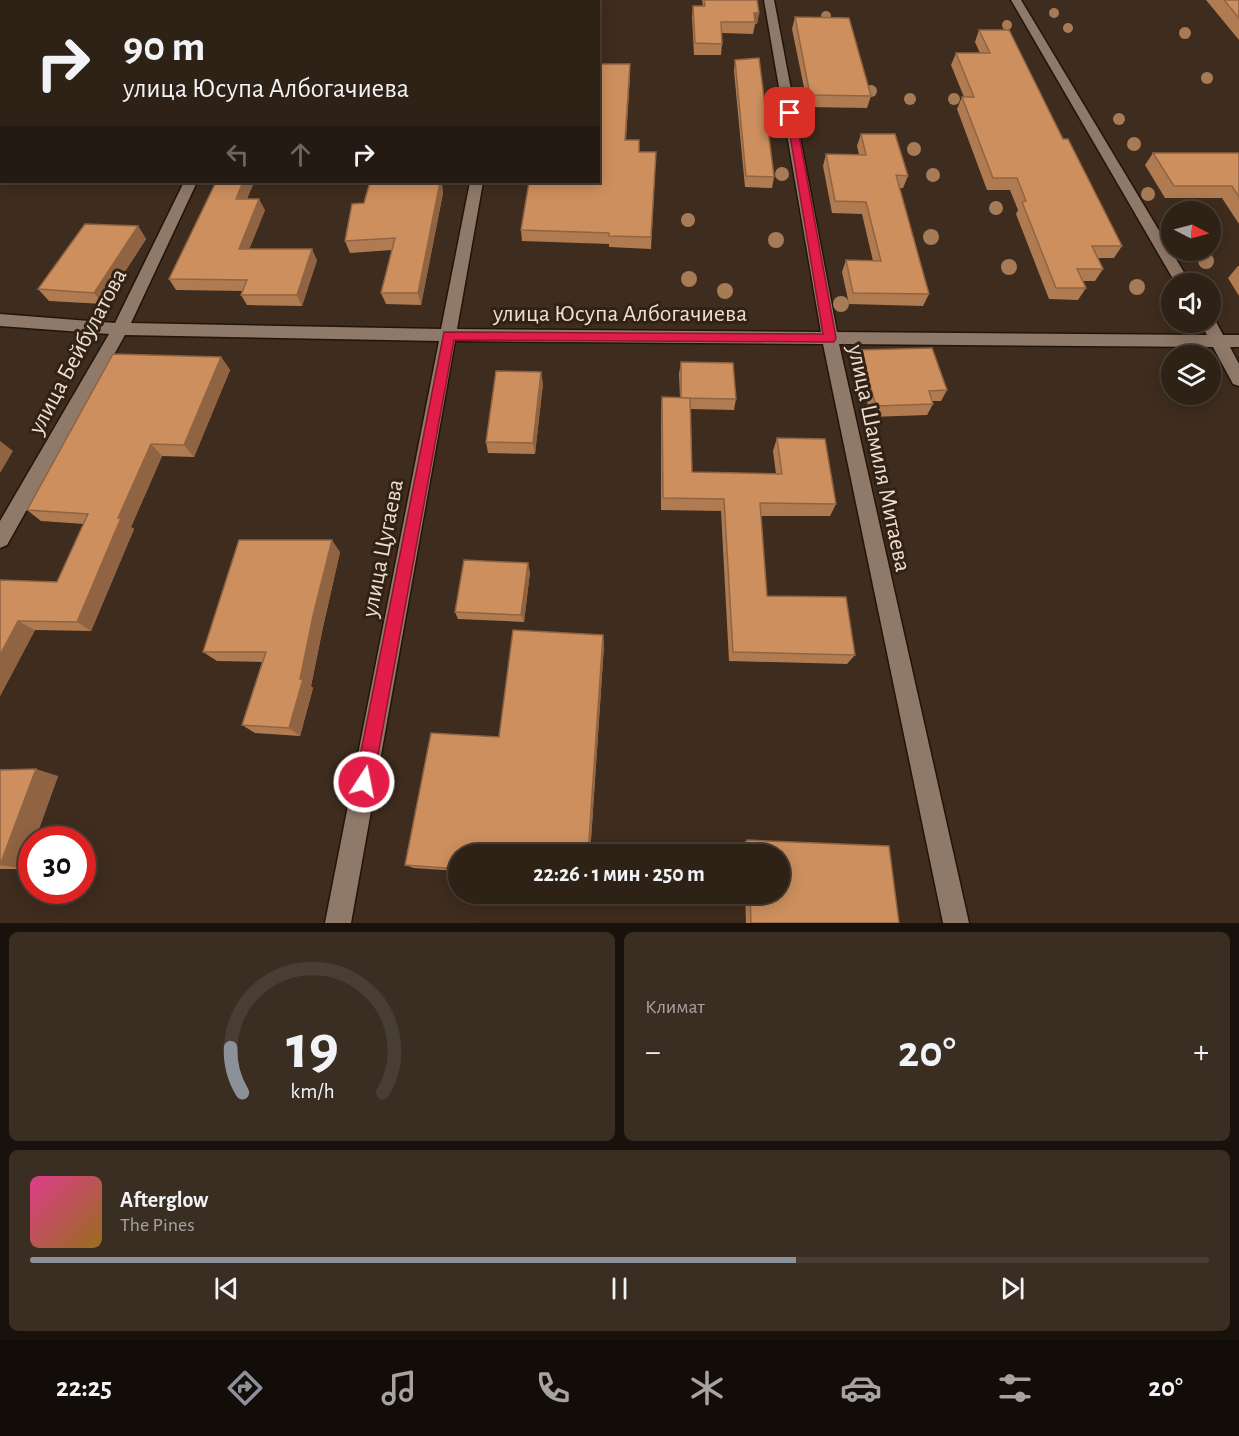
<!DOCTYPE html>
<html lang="ru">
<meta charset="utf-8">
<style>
body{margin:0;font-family:"Alegreya Sans",sans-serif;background:#3a2e23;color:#f1f3f6;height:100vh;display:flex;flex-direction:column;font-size:22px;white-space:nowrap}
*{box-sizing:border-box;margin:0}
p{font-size:20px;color:#a7a3a1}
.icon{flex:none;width:33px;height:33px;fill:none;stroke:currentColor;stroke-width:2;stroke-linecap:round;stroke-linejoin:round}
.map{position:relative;height:923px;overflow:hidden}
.drawer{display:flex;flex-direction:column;gap:9px;padding:9px;background:#19120c;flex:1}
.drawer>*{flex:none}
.hud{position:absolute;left:0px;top:0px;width:600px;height:183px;box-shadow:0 3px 15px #0003,0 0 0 2px #493e35;background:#2e2116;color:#f1f3f6;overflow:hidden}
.needle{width:39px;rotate:96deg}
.fabs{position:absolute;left:1161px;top:201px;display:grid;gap:12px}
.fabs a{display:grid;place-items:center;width:60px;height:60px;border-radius:50%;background:#2e2116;box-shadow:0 3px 15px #0003,0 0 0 2px #493e35;font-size:30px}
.speed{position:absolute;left:18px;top:826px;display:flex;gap:12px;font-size:30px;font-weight:700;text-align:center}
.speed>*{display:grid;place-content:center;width:78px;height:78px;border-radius:50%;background:#2e2116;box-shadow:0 3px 15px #0003,0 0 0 2px #493e35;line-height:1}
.speed .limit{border:9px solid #d22;background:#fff;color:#111}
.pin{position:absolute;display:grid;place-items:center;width:51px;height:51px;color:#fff;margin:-26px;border-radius:12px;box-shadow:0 3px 9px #0006}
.me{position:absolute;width:66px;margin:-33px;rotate:11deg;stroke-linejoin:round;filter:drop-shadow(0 0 4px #0008)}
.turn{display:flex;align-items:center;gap:21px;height:126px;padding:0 24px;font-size:27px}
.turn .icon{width:78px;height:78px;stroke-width:2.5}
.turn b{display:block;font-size:42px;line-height:51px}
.lanes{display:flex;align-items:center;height:57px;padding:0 24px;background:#0003;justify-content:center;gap:30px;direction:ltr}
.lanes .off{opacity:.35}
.big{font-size:45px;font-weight:600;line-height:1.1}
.drawer .widget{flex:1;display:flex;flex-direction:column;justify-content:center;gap:9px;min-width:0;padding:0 21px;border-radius:9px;background:#3a2e23}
.drawer .dial{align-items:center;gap:0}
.dial svg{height:156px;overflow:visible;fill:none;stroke:#493e35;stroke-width:7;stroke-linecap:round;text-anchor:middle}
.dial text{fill:#f1f3f6;stroke:none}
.song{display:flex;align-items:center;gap:18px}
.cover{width:72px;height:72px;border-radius:9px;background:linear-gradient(135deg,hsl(330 70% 55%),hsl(40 70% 35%))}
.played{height:6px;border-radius:3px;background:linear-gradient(90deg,#8c9099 65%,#493e35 65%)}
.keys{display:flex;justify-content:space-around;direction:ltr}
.heat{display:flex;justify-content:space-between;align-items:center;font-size:33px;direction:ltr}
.drawer .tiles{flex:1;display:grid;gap:9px;grid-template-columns:1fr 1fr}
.widget:last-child{grid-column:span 2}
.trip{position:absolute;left:448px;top:844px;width:342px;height:60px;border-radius:30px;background:#2e2116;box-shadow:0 3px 15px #0003,0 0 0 2px #493e35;font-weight:600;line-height:60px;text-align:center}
.tab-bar{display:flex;height:96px;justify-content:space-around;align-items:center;background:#120d09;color:#a7a3a1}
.tab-bar .icon{width:42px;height:42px}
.tab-bar .active{color:#8c9099}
.tab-bar b{font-size:27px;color:#f1f3f6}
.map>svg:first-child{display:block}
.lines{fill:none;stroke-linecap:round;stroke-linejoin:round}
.minor-casing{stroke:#241407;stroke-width:3}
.minor{fill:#8f7969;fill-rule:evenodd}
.tree{fill:#a87b57}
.wall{fill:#b07b51}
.shaded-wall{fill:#906442}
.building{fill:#cd8f5e;stroke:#906442;stroke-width:1.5}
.route{fill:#e11d48;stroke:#92132f;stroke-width:1.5}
.labels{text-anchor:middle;stroke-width:6;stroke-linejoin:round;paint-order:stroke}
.street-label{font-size:24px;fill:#eaded5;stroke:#332214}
</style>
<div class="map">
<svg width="1239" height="923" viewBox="0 0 1239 923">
<rect width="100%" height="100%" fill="#3e2c1e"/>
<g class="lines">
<g class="minor-casing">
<path id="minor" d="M 38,0 L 49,0 L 37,2 Z
M 273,0 L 283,0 L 272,2 Z
M 507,0 L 517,0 L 506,2 Z
M 764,0 L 774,0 L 837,332 L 1207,335 L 1200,322 L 1210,322 L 1210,317 L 1214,318 L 1223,335 L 1239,335 L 1239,347 L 1230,347 L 1239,364 L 1239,386 L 1233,384 L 1213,347 L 839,344 L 969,923 L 943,923 L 823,344 L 455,341 L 351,923 L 325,923 L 439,341 L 125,335 L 7,545 L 0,548 L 0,521 L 109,334 L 0,326 L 0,314 L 115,323 L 184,182 L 197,182 L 131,323 L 441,329 L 470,182 L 483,182 L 457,329 L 821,332 Z
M 1011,0 L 1021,0 L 1191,284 L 1176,284 Z
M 0,28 L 2,28 L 0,35 Z"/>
</g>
<use href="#minor" class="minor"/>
</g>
<g class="tree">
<circle cx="1054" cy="13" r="5"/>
<circle cx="826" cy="16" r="5"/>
<circle cx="1007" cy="25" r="5"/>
<circle cx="1068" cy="28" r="5"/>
<circle cx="1185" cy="33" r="6"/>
<circle cx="1207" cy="78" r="6"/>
<circle cx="871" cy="91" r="6"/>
<circle cx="910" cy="99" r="6"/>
<circle cx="954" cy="99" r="6"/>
<circle cx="1119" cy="119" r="6"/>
<circle cx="1134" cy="144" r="7"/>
<circle cx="914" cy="149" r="7"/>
<circle cx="782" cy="174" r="7"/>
<circle cx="933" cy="175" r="7"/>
<circle cx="1148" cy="194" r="7"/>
<circle cx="996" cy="208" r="7"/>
<circle cx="688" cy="220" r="7"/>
<circle cx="931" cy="237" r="8"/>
<circle cx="776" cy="240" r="8"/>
<circle cx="1206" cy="261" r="8"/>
<circle cx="1009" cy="267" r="8"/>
<circle cx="689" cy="279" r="8"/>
<circle cx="1137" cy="287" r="8"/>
<circle cx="725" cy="291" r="8"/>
<circle cx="841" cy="304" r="8"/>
</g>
<path class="wall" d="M 702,0 L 757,0 L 759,13 L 757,24 L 755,24 L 753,34 L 722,33 L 722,44 L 721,55 L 694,55 L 692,17 L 693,6 L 703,6 Z
M 1206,0 L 1239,0 L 1239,40 Z
M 795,17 L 871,96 L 867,108 L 808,107 L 792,29 Z
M 979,30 L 1063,139 L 1122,246 L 1114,258 L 1098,258 L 1103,269 L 1095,281 L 1083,281 L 1086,288 L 1078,300 L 1049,299 L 1016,214 L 1018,210 L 1010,190 L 987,190 L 957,109 L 962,97 L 964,97 L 951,65 L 956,53 L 980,53 L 975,42 Z
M 735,60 L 774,177 L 772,188 L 745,187 L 734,71 Z
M 2,72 L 2,162 L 0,162 L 0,73 Z
M 630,76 L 626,140 L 639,152 L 656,152 L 651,249 L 609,247 L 609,244 L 522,241 L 521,230 Z
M 861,134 L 908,176 L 903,188 L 899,188 L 929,294 L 923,306 L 849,304 L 842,272 L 846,260 L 873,261 L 862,214 L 832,213 L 823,166 L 826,154 L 859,154 L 857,146 Z
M 1153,153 L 1239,153 L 1239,224 L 1222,198 L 1165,198 L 1145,165 Z
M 216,182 L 254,182 L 247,199 L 265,210 L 249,249 L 317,260 L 302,306 L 247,305 L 241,295 L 243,291 L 176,290 L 169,279 Z
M 370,182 L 442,182 L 442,185 L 443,193 L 421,305 L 386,304 L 381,293 L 392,250 L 350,253 L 345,241 L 364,203 Z
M 138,226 L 146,239 L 104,304 L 49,301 L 38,289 Z
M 1238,266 L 1239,266 L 1239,296 L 1228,278 Z
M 860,350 L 947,390 L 941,401 L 932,401 L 933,404 L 927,415 L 871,417 L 856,361 Z
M 221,357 L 230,370 L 194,457 L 162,456 L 131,527 L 134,529 L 91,631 L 35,630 L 0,696 L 0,580 L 57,582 L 84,524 L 41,521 L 27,510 Z
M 681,362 L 736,399 L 734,410 L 690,409 L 692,472 L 776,474 L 773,451 L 777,438 L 836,504 L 830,516 L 761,516 L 767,596 L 855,655 L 847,664 L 729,661 L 721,511 L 661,510 L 661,411 L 662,397 L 680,398 L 679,374 Z
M 543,383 L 535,454 L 488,453 L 486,442 Z
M 340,552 L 323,627 L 311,686 L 313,688 L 300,736 L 255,733 L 242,725 L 262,662 L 217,661 L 203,652 Z
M 530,572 L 524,622 L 458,619 L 455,612 Z
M 603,635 L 604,645 L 590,855 L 557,855 L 475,849 L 459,855 L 459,871 L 414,868 L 405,865 L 499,737 Z
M 0,770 L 58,776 L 35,840 L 32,840 L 25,869 L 0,869 Z
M 747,840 L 889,846 L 899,923 L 746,923 L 745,894 L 780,894 L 780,855 L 743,855 L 742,844 Z"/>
<path class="shaded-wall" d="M 754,13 L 759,13 L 757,24 L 755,24 Z
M 243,182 L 254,182 L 242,210 L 236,199 Z
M 437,182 L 442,182 L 442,185 L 443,193 L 421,305 L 418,293 Z
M 259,199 L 265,210 L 245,260 L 239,249 Z
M 138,226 L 146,239 L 104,304 L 94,293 Z
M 312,249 L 317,260 L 302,306 L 297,295 Z
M 221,357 L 230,370 L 194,457 L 184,445 Z
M 541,372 L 543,383 L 535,454 L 533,443 Z
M 0,441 L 13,451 L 0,473 Z
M 151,444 L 162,456 L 131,527 L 134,529 L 91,631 L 77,622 L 118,518 Z
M 332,540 L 340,552 L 323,627 L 311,686 L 313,688 L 300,736 L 289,728 L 300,679 L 313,616 Z
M 528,563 L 530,572 L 524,622 L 521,615 Z
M 18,621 L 35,630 L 0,696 L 0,655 Z
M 603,635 L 604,645 L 590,855 L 589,855 Z
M 36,769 L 58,776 L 35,840 L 32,840 L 32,851 L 25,869 L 0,865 Z
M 469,845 L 475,849 L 474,855 L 467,855 Z"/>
<path class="building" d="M 329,0 L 468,0 L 467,2 L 328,2 Z
M 704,0 L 757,0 L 759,13 L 754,13 L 755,22 L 721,22 L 722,44 L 695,43 L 693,6 L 705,6 Z
M 1224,0 L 1239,0 L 1239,18 Z
M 795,17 L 849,18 L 871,96 L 810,95 Z
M 979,30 L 1009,30 L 1063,139 L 1068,139 L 1122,246 L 1092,246 L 1103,269 L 1077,269 L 1086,288 L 1056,288 L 1022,202 L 1026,201 L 1017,178 L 993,178 L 962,97 L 974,97 L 956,53 L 990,53 Z
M 759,58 L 774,177 L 746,176 L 735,60 Z
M 598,64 L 630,64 L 625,140 L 639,140 L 639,152 L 656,152 L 651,237 L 609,236 L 609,233 L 521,230 L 529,182 L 598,182 Z
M 2,72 L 2,152 L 0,151 L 0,73 Z
M 861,134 L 895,134 L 908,176 L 896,175 L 929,294 L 853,293 L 846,260 L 881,261 L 866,202 L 835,201 L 826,154 L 866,155 Z
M 1153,153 L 1239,153 L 1239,197 L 1232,186 L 1174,186 Z
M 216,182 L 243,182 L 236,199 L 259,199 L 239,249 L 312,249 L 297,295 L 241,295 L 247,280 L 169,279 Z
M 370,182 L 440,182 L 418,293 L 381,293 L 395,238 L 345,241 L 352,204 L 364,203 Z
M 85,224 L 138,226 L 94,293 L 38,289 Z
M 932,348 L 947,390 L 929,391 L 933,404 L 876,406 L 860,350 Z
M 113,354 L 221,357 L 184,445 L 151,444 L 118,518 L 121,518 L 77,622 L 18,621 L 0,655 L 0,580 L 57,582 L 88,514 L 27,510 Z
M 681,362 L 733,363 L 736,399 L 681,398 Z
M 496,371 L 541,372 L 533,443 L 486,442 Z
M 662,397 L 690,398 L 692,472 L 782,474 L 777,438 L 825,439 L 836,504 L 760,503 L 767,596 L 846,597 L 855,655 L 733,652 L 724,499 L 663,498 Z
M 239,540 L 332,540 L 313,616 L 300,679 L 303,679 L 289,728 L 242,725 L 266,652 L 203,652 Z
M 464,560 L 528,563 L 521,615 L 455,612 Z
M 513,630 L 603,635 L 588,854 L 469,845 L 467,855 L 459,855 L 459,869 L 405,865 L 431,733 L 499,737 Z
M 36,769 L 0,865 L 0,770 Z
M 747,840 L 889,846 L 899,923 L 751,923 L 750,894 L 780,894 L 780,855 L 748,855 Z"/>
<path class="route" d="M 786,111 L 795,113 L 836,338 L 834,342 L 454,340 L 373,782 L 370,788 L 364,791 L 358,788 L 355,782 L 444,332 L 823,334 Z"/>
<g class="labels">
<g class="street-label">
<text x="620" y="321">улица Юсупа Албогачиева</text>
<text transform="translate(77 351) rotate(-62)" y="8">улица Бейбулатова</text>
<text transform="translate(880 458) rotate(78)" y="8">улица Шамиля Митаева</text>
<text transform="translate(382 548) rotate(-79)" y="8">улица Цугаева</text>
</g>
</g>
</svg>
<div class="fabs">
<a><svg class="needle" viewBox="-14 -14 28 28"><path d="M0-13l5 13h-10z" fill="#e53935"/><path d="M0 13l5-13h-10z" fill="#a7a3a1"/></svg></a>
<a><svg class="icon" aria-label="sound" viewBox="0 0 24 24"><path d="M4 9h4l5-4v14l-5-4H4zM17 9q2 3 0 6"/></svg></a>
<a><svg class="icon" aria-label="layers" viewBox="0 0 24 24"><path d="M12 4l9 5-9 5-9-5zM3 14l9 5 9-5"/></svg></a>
</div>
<div class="speed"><div class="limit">30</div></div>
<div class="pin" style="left:790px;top:113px;background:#d93025"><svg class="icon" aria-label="arrive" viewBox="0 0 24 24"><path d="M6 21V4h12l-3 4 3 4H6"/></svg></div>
<svg class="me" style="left:364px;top:782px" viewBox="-20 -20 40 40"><circle r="17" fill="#e11d48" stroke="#fff" stroke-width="3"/><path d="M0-11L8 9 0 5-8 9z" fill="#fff"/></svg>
<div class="trip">22:26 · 1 мин · 250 m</div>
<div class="hud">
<div class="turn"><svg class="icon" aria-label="right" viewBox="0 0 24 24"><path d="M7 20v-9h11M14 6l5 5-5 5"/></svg><div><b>90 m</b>улица Юсупа Албогачиева</div></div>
<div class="lanes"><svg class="icon off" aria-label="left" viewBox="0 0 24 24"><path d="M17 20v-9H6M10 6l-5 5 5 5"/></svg><svg class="icon off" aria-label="ahead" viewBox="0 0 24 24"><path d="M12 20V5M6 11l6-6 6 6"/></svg><svg class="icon" aria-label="right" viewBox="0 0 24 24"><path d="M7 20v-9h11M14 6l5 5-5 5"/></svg></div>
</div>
</div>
<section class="drawer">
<div class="tiles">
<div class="widget dial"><svg viewBox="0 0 100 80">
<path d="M14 69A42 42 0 1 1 86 69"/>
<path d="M14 69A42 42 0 0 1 8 46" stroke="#8c9099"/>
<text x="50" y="56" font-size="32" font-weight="700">19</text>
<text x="50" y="72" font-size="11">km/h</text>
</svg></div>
<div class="widget"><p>Климат</p>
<div class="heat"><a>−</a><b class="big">20°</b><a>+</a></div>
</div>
<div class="widget">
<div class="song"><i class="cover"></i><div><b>Afterglow</b><p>The Pines</p></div></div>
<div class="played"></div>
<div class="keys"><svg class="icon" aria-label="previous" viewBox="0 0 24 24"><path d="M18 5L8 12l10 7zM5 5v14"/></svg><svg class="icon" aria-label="pause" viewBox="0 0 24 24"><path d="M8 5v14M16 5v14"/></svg><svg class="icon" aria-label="next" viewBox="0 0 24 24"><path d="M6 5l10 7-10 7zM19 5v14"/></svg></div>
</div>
</div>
</section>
<nav class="tab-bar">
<b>22:25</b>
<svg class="icon active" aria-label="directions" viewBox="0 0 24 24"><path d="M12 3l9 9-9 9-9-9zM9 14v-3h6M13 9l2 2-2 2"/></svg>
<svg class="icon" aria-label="music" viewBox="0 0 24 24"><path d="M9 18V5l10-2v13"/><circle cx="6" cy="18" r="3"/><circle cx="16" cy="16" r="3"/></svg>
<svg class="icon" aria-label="phone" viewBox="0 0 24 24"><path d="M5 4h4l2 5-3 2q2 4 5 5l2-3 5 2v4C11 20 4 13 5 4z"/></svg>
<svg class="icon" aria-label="climate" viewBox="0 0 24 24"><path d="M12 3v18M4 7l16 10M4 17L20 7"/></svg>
<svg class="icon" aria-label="car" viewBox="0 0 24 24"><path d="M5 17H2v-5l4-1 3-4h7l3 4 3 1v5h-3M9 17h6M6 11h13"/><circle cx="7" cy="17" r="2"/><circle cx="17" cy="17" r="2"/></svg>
<svg class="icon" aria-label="filters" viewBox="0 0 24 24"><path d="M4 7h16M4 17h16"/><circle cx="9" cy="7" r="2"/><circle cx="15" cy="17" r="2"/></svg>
<b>20°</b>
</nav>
